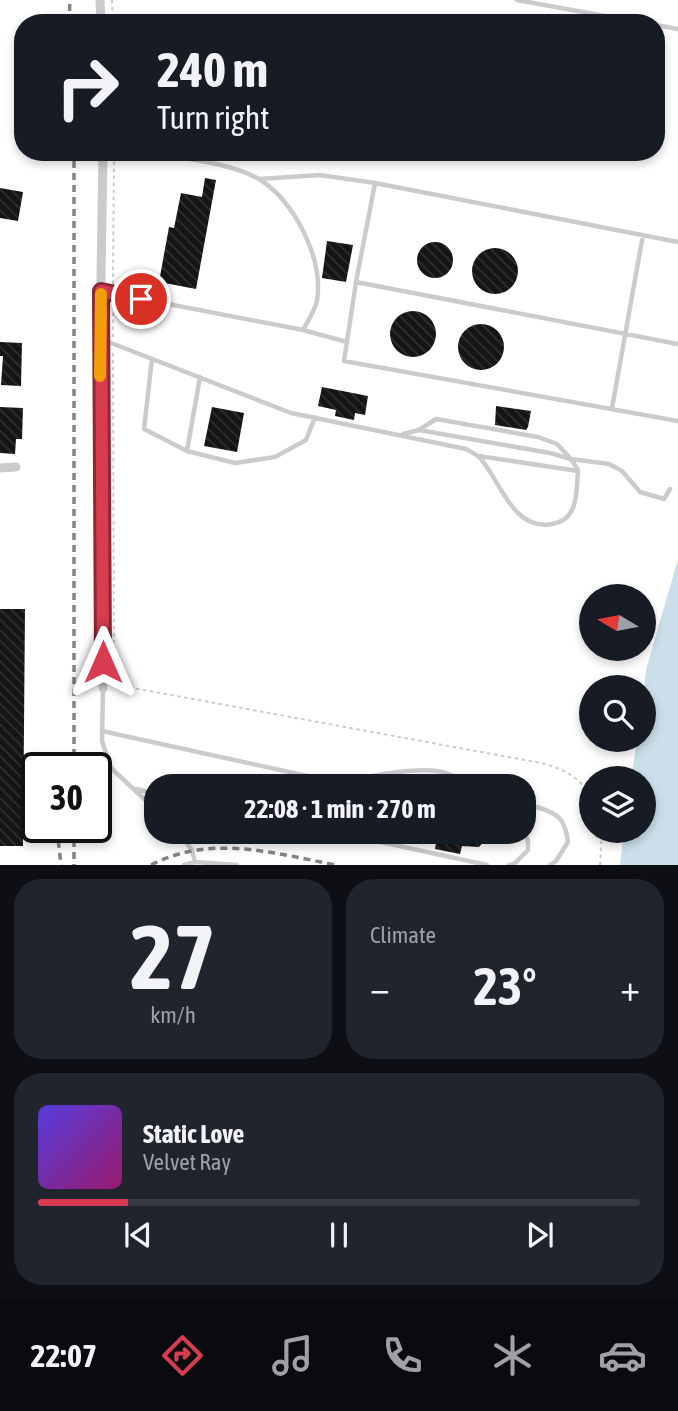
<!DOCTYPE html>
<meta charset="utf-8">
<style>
body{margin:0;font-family:"Asap Condensed",sans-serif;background:#20242c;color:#f1f3f6;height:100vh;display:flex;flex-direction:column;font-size:26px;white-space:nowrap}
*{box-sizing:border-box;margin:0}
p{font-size:23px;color:#9ea1a6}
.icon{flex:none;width:38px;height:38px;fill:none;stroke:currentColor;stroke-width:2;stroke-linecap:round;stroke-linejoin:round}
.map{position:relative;height:865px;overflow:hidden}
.panel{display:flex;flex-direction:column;gap:14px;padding:14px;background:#0d0f14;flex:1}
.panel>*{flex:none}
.banner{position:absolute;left:14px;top:14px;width:651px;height:147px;border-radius:28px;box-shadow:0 4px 10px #0003;background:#171b24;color:#f1f3f6;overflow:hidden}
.needle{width:46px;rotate:280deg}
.fabs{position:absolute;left:579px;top:584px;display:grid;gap:14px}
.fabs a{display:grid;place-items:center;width:77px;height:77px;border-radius:50%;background:#171b24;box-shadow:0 4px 10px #0003;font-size:35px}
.speed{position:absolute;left:21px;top:752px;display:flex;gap:14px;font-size:35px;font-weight:700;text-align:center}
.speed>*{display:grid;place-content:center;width:91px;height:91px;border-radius:50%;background:#171b24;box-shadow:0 4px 10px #0003;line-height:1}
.speed .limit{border:4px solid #111;border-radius:10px;background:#fff;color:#111}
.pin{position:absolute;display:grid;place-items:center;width:60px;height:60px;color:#fff;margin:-30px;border:4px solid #fff;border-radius:50%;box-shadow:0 2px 7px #0007}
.me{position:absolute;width:77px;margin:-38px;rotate:0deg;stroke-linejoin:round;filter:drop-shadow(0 0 5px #0008)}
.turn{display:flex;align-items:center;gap:24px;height:147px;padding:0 28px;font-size:32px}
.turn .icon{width:91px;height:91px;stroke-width:2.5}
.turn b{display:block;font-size:49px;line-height:60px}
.big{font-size:52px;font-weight:700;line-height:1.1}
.panel .widget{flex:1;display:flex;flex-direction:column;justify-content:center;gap:10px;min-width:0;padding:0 24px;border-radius:28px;background:#20242c}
.panel .dial{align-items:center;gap:0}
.dial b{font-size:91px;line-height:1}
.song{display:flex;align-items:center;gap:21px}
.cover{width:84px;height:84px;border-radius:10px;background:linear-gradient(135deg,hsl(250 70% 55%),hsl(320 70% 35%))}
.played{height:7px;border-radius:4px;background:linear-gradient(90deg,#d93c51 15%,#363941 15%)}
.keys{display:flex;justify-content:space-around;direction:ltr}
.heat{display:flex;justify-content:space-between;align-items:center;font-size:38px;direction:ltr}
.panel .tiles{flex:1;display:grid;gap:14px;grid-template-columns:1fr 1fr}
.widget:last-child{grid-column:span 2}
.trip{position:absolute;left:144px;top:774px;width:392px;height:70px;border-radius:28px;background:#171b24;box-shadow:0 4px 10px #0003;font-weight:700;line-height:70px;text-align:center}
.menu{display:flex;height:112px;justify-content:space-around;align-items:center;background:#090b0e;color:#9ea1a6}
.menu .icon{width:49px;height:49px}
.menu .on{color:#d93c51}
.menu b{font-size:32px;color:#f1f3f6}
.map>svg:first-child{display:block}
.water{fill:#cadfe9}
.pier{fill:#fff}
.building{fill:url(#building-back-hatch)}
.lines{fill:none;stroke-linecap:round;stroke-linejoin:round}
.path{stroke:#cbcbcb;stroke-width:2;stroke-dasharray:3.5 3.5;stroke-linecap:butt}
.lane{stroke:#cbcbcb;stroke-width:4.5}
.street{stroke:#cbcbcb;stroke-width:9}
.rail{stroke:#838383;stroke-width:3.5;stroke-dasharray:7 5;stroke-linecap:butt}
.route-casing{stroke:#8d2735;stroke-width:18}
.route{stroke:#d93c51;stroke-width:12}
.slow{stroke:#f59e0b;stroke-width:12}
</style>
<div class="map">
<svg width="678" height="865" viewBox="0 0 678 865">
<defs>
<pattern id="building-back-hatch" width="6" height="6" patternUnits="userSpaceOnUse" patternTransform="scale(1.75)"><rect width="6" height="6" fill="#151515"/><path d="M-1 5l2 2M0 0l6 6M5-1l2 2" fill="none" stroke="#2f2f2f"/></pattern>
</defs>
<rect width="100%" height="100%" fill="#fff"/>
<path class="water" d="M 678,546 L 678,865 L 620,865 L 624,831 L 644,831 L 644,779 L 631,779 L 637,740 L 644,740 L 644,671 Z"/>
<path class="pier" d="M 678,543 L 678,559 L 646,670 L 644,690 L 640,688 L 641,670 L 666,570 L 675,545 Z"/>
<path class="building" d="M 205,178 L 216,180 L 196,289 L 159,282 L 169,227 L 174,228 L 181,193 L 202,197 Z
M 0,188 L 23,192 L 18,221 L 0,218 Z
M 327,241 L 353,245 L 346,282 L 322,278 Z
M417 260a18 18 0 1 1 36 0a18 18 0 1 1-36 0Z
M472 271a23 23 0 1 1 46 0a23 23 0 1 1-46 0Z
M390 334a23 23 0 1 1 46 0a23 23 0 1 1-46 0Z
M458 347a23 23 0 1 1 46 0a23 23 0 1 1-46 0Z
M 0,342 L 22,343 L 21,386 L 1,385 L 3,356 L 0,356 Z
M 322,387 L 368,396 L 365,415 L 355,413 L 354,420 L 335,416 L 336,410 L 318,406 Z
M 496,406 L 531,411 L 528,427 L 526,430 L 495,425 Z
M 0,407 L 23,408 L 22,439 L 16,439 L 15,454 L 0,453 Z
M 212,407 L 244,413 L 237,452 L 204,446 Z
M 0,609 L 25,609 L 23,846 L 0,846 Z
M 422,831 L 488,831 L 488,837 L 479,847 L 462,846 L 460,854 L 435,849 L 436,843 L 426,841 Z"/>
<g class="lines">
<path class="path" d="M 112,0 L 113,23
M 113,284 L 114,152
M 113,337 L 113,300
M 113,353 L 114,676 L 122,686 L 541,763 C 564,769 578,776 592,797
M 600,865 L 602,831"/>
<path class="lane" d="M 517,0 L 643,23
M 656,25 L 678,29
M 148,152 C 182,159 229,162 259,179 C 294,200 324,259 317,301 C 315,310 308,321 303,330
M 259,179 L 320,175 L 375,183
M 678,242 L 375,183 L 356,282 L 344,361 L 678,421
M 356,282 L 678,344
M 101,291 L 303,330 L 347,342
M 101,339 L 291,413 L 466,449 C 471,452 476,454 480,458 C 501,481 512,531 552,524 C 579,520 576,492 578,471 L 479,456
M 152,359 L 144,429 L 187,451
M 200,377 L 187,451 L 235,463 L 275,457 L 306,440 L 315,417
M 612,408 L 643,235
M 419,430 L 436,419 L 538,437 L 557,444 L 571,459 L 609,464 L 622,471 L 640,492 L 664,499 L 670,489
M 403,434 L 419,430 L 550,453 L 571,459 L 578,470
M 103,689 L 102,741 L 111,768 L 156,810
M 102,731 L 353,786
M 339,781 C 367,778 411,767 437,771 C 450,773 461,779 472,786
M 136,789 L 156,794
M 523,814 L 537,807 C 559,814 565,819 568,842 L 556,861 L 550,865
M 177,831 L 192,850 L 195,862
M 330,831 L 487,865
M 184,865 L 195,862 L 237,865
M 509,865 L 514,864 L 528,850 L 528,841 L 523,828"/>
<path class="street" d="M 100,0 L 101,23
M 0,468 L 16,467
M 103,688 L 100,338 L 103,152"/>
<path class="rail" d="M 69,23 L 70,0
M 74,768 L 74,152
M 74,828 L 74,865
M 57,829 L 61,865
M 151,865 C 211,834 273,853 336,865"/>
</g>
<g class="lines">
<g class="route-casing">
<path id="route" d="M 103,662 L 101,291 L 141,299"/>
</g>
<use href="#route" class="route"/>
<path class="slow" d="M 100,376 L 101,294"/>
</g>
</svg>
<div class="fabs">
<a><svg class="needle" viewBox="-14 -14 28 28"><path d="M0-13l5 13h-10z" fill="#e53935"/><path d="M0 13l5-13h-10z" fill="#9ea1a6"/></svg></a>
<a><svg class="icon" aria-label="search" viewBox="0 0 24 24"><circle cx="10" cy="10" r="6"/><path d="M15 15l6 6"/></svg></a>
<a><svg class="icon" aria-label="layers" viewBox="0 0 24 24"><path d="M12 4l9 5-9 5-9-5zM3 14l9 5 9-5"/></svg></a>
</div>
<div class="speed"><div class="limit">30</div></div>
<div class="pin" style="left:141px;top:299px;background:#d93025"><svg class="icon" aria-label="arrive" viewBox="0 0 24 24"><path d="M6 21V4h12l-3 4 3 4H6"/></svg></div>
<svg class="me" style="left:103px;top:662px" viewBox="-20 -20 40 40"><path d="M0-17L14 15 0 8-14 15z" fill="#d93c51" stroke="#fff" stroke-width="4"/></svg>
<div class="trip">22:08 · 1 min · 270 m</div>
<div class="banner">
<div class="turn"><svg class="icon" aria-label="right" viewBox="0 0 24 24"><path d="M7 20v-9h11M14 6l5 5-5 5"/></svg><div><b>240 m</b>Turn right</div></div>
</div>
</div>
<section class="panel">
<div class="tiles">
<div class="widget dial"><b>27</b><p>km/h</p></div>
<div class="widget"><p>Climate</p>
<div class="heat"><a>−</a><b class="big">23°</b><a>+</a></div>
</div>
<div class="widget">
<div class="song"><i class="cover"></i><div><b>Static Love</b><p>Velvet Ray</p></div></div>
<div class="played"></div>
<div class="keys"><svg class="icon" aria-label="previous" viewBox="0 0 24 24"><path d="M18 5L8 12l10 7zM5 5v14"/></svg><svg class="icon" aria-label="pause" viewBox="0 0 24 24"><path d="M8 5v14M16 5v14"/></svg><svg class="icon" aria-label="next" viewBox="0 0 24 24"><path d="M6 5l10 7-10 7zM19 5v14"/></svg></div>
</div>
</div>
</section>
<nav class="menu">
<b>22:07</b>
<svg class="icon on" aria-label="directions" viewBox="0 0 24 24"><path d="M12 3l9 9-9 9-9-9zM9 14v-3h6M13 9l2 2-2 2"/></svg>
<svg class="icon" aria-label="music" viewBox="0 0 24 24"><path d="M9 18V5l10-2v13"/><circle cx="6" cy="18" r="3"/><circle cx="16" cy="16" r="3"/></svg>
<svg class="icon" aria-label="phone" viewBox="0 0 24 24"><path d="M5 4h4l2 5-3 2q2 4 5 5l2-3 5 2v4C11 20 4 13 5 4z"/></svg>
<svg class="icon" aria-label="climate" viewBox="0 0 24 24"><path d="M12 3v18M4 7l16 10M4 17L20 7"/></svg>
<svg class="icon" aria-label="car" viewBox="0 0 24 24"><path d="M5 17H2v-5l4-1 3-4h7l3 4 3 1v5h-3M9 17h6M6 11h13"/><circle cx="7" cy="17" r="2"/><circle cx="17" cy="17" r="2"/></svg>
</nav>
